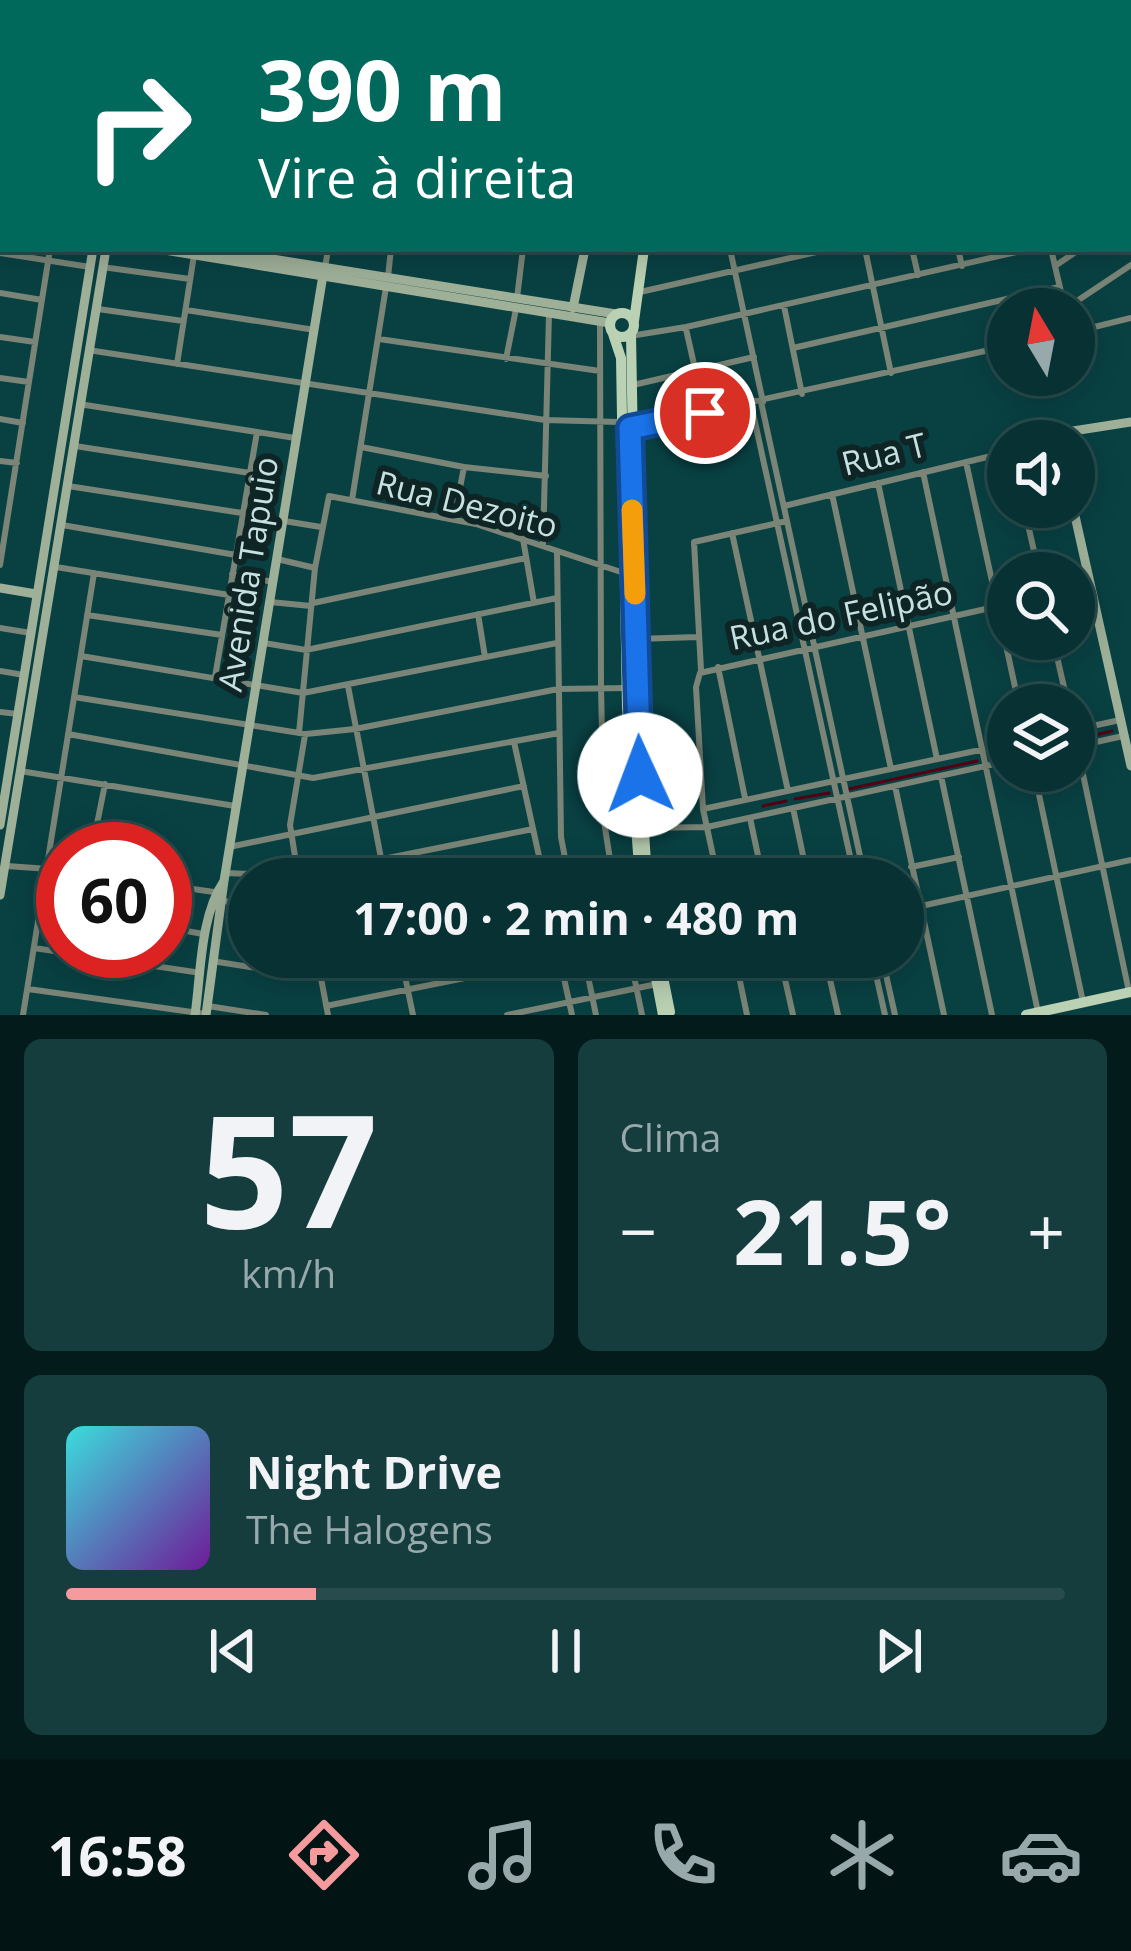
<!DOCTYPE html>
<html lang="pt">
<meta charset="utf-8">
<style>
body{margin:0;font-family:"Open Sans",sans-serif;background:#153d3e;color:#f1f3f6;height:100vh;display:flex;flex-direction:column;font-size:45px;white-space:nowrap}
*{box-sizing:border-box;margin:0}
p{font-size:39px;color:#98a9ac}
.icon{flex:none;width:66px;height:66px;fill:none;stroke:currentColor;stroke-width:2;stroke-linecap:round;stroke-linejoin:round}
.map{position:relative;height:1015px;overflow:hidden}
.side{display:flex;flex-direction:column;gap:24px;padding:24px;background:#041b1c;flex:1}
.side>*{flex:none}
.guide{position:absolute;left:0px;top:0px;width:1131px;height:252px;box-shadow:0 6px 30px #0003,0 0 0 3px #284c4d;background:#00695c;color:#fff;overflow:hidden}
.needle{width:78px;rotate:350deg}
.fabs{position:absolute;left:987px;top:288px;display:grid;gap:24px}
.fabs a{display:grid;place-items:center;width:108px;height:108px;border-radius:50%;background:#073132;box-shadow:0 6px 30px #0003,0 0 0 3px #284c4d;font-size:60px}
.speed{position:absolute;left:36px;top:822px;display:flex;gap:24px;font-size:60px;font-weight:700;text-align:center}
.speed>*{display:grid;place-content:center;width:156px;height:156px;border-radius:50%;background:#073132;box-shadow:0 6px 30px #0003,0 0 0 3px #284c4d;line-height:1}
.speed .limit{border:18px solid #d22;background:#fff;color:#111}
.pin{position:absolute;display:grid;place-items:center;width:102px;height:102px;color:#fff;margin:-51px;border:6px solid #fff;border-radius:50%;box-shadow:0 3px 12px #0007}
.me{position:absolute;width:132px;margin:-66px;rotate:358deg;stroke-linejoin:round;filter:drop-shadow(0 0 9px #0008)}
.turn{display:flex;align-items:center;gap:42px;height:252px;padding:0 60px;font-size:54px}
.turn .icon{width:156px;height:156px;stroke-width:2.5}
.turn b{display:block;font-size:84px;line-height:102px}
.big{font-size:90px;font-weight:700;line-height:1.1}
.side .widget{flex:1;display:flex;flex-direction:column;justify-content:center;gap:18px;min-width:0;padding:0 42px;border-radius:18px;background:#153d3e}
.side .dial{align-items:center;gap:0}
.dial b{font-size:156px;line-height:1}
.song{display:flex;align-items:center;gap:36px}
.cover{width:144px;height:144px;border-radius:18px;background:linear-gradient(135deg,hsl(180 70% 55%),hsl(280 70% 35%))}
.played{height:12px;border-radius:6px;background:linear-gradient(90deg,#f59b9e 25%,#284c4d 25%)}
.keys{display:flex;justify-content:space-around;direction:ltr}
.heat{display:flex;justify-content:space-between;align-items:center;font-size:66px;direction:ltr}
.side .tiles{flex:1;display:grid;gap:24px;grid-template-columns:1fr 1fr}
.widget:last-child{grid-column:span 2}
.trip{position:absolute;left:228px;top:858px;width:696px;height:120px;border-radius:60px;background:#073132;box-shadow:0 6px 30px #0003,0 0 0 3px #284c4d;font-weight:700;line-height:120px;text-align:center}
.dock{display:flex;height:192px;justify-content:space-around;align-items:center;background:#031414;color:#98a9ac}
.dock .icon{width:84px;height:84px}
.dock .selected{color:#f59b9e}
.dock b{font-size:54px;color:#f1f3f6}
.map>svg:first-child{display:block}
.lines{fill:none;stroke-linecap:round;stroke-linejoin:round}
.stream{stroke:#530012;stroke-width:3}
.street{stroke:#7a8577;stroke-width:6}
.secondary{stroke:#9fb099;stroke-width:9}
.primary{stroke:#bbd1b3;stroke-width:10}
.route-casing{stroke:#114b97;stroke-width:30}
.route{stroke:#1a73e8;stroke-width:21}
.slow{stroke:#f59e0b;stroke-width:21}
.labels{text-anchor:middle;stroke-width:12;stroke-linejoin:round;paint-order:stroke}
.street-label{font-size:33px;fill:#c7e0e1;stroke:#0f2424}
</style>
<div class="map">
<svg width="1131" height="1015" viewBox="0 0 1131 1015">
<rect width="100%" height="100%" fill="#094143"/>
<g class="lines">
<path class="stream" d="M 1074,740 L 1112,731
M 990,758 L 1008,754
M 849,789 L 977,761
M 795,799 L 829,793
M 763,806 L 786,801"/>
<path class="street" d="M 196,0 L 198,3
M 351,0 L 353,3
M 483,0 L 485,3
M 751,0 L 764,3
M 946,0 L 960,3
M 1086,0 L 1100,3
M 0,1 L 12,3
M 48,3 L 48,0
M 89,3 L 89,0
M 184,3 L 184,0
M 271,3 L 276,0
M 389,3 L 394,0
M 495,3 L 500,0
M 581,3 L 581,0
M 821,3 L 822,0
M 1036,3 L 1036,0
M 1128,9 L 1131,10
M 0,42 L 3,42
M 1128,66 L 1131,66
M 1128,78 L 1131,81
M 0,86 L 3,86
M 1128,110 L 1131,108
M 0,126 L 3,127
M 1128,162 L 1131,160
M 0,169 L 3,170
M 0,209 L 3,209
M 1128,215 L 1131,213
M 730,249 L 763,402
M 865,249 L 891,373
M 912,249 L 918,275
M 958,249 L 962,266
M 1051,249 L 1065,309 L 1131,265
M 0,253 L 90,267
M 1055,266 L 1080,249
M 102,267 L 190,279
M 325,268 L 328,249
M 388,277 L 391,249
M 640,292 L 830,249
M 0,293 L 42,300
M 517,298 L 523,249
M 784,306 L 802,394
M 98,309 L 183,321
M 186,310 L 315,330
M 600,323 L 601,687 L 604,821 L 613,879
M 686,329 L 705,413
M 1074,332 L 1131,318
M 630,336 L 686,327 L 1030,249
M 0,337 L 35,342
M 379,339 L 600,371
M 793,348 L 1059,287
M 88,350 L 545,420 L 619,422
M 506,359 L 516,309
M 177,364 L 194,255
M 0,378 L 29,382
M 633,385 L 754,357
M 761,402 L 865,879
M 79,404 L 295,438
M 751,404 L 855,879
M 0,419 L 23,423
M 631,428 L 1008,346
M 75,446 L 250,473
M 361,447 L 464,467 L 546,476
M 0,461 L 17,463
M 966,462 L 1019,705
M 923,472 L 1038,1012
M 878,483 L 937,759
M 68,486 L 242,513
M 832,494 L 891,769
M 352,500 L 386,287
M 784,506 L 1008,452
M 1024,507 L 1039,573
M 454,519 L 464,467
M 284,521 L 321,527
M 62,525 L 236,555
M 732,533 L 788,791
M 523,539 L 534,603
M 543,545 L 549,314
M 557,551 L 561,837 L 569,879
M 277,559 L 315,568
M 0,565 L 50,249
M 56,567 L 229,595
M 232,574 L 273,582
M 1074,590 L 1092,587
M 270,602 L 311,606
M 313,603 L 526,558
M 478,614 L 485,657
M 87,615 L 222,635
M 0,628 L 31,633
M 636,639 L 698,637
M 1053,639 L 1068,705
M 264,643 L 306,650 L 557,598
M 81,656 L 303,693 L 557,643
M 718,667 L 745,798
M 701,670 L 694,542 L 787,521
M 0,671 L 24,675
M 215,677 L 257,432
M 348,686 L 385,879
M 74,697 L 306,734 L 355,729 L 558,689 L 627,688
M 0,712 L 18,714
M 1074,730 L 1120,720
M 299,733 L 315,568 L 329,496 L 476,524 L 624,573
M 68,734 L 313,778 L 559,733
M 514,742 L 544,879
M 1077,746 L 1129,992
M 1078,746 L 1123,736
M 20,771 L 235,806
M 1034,771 L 1083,1002
M 941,776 L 992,1015
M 895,786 L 944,1015
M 793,808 L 808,879
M 703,809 L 1008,744
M 750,818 L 763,879
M 642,828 L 707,827 L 1008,761
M 229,847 L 524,786
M 92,849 L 105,784
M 7,866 L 63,870
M 911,867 L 959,857
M 225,873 L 298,876 L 533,829
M 298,875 L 290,825 L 305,735
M 505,879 L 542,871
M 718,879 L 703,809 L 696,687 L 700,673 L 1008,604
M 165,885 L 221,893
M 224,901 L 249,905
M 41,907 L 63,911
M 903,910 L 1131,860
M 165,927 L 203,934
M 34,948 L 201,973
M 317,957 L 328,1015
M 401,957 L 413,1015
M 584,957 L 596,1015
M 630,957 L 642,1015
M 735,957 L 747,1015
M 780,957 L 793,1015
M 825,957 L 838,1015
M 872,957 L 885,1015
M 882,957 L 895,1015
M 560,960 L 572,1015
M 212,961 L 320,978
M 319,964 L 351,957
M 28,989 L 206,1014
M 208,1006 L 266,1015
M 326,1006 L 559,959
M 23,1015 L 94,573
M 507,1015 L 657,984"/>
<path class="secondary" d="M 130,3 L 130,0
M 142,3 L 142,0
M 637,3 L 638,0
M 158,249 L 610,323
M 210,249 L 616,314
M 573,308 L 585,249
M 1061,441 L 1073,431 L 1131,422
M 1073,507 L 1131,766
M 0,588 L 36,594
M 0,825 L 93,249
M 0,895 L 106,249
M 195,1015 C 201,973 200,916 224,881
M 206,1015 L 224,881 L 323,275"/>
<path class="primary" d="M 693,3 L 693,0
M610 325a12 12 0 1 1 24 0a12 12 0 1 1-24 0Z
M 634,321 L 644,249
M 613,334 L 621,358 L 627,708 L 640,879
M 631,334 L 638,736 L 647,879
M 652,957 L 663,1015
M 659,957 L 670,1012
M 1026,1015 L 1131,992"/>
</g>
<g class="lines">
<g class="route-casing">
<path id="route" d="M 640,775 L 630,428 L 705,413"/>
</g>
<use href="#route" class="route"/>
<path class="slow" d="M 632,510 L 635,594"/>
</g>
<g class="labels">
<g class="street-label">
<text transform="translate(884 454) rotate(-14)" y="12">Rua T</text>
<text transform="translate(467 504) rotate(14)" y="12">Rua Dezoito</text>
<text transform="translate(248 574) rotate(-81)" y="12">Avenida Tapuio</text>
<text transform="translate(841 615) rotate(-12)" y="12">Rua do Felipão</text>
</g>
</g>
</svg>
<div class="fabs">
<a><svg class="needle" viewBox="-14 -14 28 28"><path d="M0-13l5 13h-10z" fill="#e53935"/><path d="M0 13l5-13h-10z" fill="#98a9ac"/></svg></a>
<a><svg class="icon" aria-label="sound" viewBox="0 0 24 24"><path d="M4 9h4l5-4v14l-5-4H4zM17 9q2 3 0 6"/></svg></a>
<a><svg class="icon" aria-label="search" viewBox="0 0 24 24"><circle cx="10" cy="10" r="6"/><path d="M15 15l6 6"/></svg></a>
<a><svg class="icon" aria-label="layers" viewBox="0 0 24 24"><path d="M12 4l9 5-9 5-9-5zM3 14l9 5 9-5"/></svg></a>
</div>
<div class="speed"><div class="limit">60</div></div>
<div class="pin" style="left:705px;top:413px;background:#d93025"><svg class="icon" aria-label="arrive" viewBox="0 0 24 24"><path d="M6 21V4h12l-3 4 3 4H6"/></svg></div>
<svg class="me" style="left:640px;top:775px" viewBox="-20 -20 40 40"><circle r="19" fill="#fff"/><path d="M0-13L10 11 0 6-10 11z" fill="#1a73e8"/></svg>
<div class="trip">17:00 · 2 min · 480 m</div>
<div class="guide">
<div class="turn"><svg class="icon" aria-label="right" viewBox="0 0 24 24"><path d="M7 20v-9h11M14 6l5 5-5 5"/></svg><div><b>390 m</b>Vire à direita</div></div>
</div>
</div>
<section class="side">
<div class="tiles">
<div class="widget dial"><b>57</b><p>km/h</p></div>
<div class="widget"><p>Clima</p>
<div class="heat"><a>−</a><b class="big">21.5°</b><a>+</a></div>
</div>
<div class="widget">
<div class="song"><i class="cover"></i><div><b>Night Drive</b><p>The Halogens</p></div></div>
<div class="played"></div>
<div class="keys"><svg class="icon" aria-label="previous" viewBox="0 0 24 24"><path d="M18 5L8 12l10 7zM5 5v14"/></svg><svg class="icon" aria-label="pause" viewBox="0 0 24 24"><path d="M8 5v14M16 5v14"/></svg><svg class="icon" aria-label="next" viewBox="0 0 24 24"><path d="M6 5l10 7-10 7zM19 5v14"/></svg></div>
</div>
</div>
</section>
<nav class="dock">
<b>16:58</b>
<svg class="icon selected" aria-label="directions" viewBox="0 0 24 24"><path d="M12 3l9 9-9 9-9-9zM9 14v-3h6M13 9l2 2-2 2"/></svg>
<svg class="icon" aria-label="music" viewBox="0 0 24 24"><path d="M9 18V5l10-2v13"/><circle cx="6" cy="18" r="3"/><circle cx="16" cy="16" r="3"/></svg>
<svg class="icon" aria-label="phone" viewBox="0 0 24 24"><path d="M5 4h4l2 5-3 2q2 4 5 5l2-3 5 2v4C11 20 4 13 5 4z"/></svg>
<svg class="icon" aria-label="climate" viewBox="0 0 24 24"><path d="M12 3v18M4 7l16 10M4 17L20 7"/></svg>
<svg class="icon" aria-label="car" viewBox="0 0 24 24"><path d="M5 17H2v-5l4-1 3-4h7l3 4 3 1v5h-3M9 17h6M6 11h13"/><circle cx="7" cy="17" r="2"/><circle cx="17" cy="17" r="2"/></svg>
</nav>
